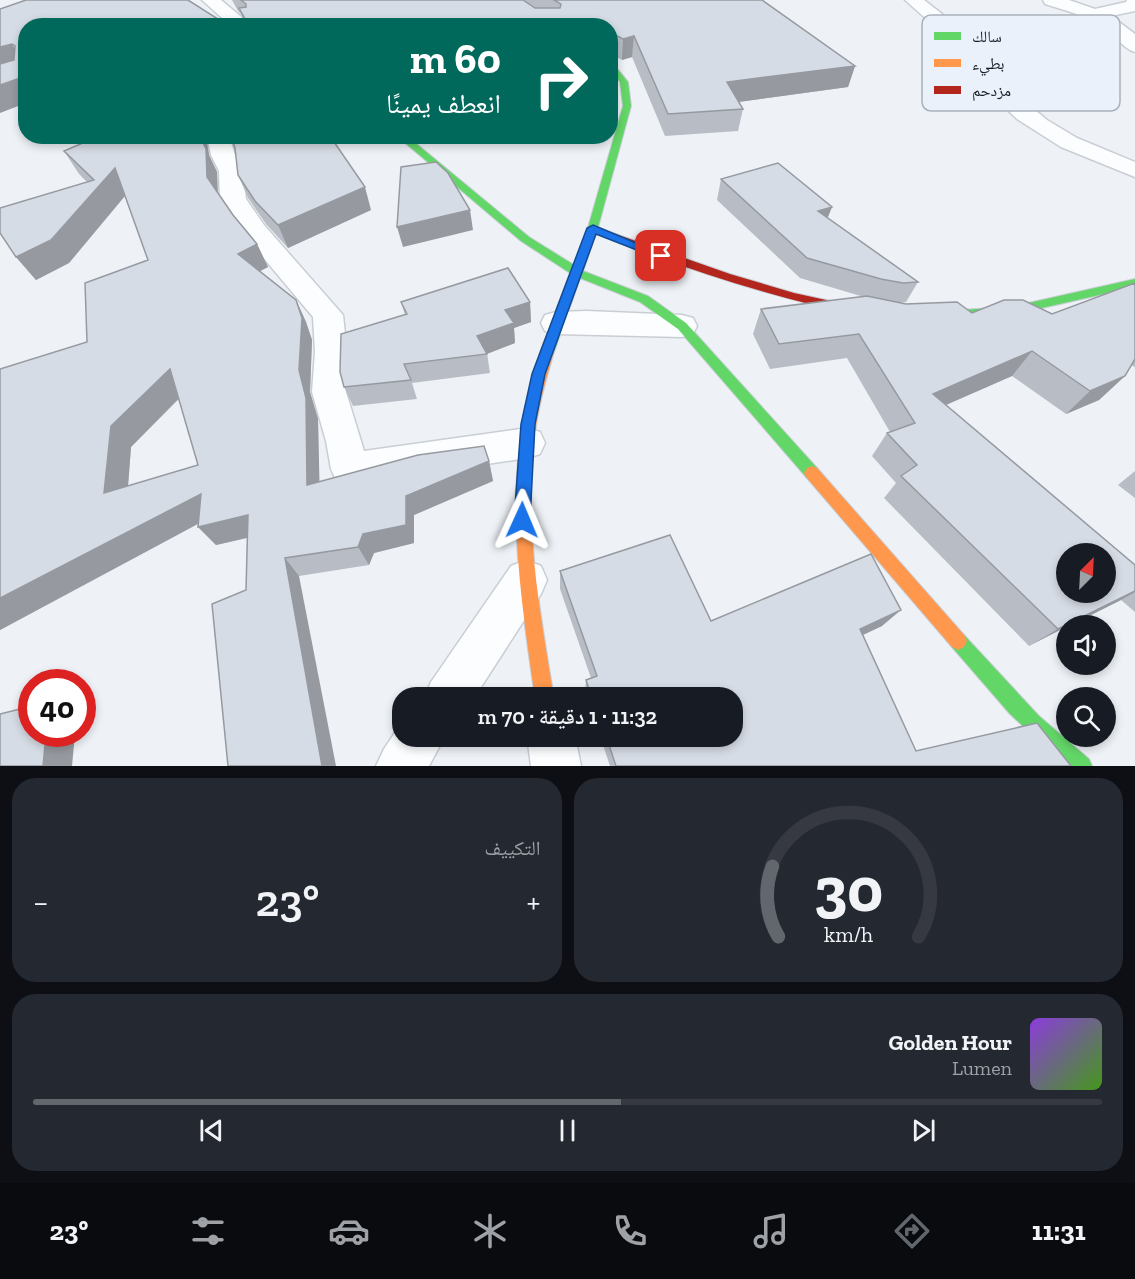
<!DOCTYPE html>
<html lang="ar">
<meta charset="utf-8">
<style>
body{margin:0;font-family:"Zilla Slab","Noto Naskh Arabic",serif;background:#242831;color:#f1f3f6;direction:rtl;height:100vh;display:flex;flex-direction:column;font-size:22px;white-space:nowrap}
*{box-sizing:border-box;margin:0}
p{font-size:20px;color:#9ea1a6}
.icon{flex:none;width:33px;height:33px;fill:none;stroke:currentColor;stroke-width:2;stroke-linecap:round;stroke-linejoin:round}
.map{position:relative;height:766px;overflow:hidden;direction:ltr}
.sheet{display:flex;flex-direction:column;gap:12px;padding:12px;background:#0d0f14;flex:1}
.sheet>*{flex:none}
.hud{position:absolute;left:18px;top:18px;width:600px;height:126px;border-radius:24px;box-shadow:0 3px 9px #0003;direction:rtl;background:#00695c;color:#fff;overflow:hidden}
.needle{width:39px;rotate:24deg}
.buttons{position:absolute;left:1056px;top:543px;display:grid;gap:12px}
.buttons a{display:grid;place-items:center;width:60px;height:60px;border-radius:50%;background:#171b24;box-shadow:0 3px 9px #0003;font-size:30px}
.speed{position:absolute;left:18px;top:669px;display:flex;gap:12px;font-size:30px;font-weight:700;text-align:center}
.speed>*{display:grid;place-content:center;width:78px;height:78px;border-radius:50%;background:#171b24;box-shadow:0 3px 9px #0003;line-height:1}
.speed .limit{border:9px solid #d22;background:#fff;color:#111}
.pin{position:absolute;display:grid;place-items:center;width:51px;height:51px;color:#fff;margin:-26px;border-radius:12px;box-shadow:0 3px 9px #0006}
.me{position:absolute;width:66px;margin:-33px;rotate:1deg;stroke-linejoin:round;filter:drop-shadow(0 0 4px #0008)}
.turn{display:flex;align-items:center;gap:21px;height:126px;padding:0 18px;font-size:27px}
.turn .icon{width:78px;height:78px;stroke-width:2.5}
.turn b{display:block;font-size:42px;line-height:51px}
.big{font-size:45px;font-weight:600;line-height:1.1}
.sheet .card{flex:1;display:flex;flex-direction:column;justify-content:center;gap:9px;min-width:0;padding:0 21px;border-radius:24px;background:#242831}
.sheet .dial{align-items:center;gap:0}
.dial svg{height:156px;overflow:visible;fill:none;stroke:#363941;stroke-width:7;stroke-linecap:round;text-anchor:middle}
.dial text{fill:#f1f3f6;stroke:none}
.song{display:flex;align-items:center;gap:18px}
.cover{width:72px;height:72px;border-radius:9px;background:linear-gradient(135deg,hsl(270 70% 55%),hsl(100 70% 35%))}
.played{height:6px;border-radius:3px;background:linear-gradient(90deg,#62676e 55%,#363941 55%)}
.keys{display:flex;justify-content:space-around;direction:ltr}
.heat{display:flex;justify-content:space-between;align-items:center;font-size:33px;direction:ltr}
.sheet .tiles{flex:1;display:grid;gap:12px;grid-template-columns:1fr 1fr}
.card:last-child{grid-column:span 2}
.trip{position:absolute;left:392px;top:687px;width:351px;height:60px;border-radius:24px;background:#171b24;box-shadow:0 3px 9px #0003;font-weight:600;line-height:60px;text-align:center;direction:rtl}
.tab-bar{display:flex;height:96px;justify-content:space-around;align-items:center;background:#090b0e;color:#9ea1a6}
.tab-bar .icon{width:42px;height:42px}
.tab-bar .current{color:#62676e}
.tab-bar b{font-size:27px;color:#f1f3f6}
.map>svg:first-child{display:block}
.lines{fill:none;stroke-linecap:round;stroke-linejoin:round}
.street-casing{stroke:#c9ced5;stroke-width:3}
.fast-casing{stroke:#c9ced5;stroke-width:2}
.slow-casing{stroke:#c9ced5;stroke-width:2}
.jam-casing{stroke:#c9ced5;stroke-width:2}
.street{fill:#fcfdfe;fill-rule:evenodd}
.fast{fill:#63d668;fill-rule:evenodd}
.slow{fill:#ff974d;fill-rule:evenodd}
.jam{fill:#b3261e;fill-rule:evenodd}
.wall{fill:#b8bdc5;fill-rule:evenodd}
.shaded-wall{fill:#969aa0}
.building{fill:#d6dce5;stroke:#969aa0;stroke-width:1.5;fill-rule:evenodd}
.route{fill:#1a73e8;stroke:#114b97;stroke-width:1.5}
.key{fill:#eaf1fb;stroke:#aab1bb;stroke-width:1.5}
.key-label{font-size:16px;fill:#161c25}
</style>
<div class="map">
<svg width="1135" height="766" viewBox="0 0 1135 766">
<rect width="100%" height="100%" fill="#eef2f7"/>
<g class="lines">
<g class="street-casing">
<path id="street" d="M 202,0 L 221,0 L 252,26 L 231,26 Z
M 905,0 L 924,0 L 942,14 L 963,34 L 1010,89 L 1047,120 L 1077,138 L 1135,162 L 1135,177 L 1061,147 L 1017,119 L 995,98 L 942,33 Z
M 1043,0 L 1069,0 L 1095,9 L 1126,2 L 1127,0 L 1135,0 L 1135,11 L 1111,16 L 1135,34 L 1135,52 C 1123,49 1114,33 1102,26 C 1085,15 1064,10 1045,4 Z
M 207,136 L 229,136 L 235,155 L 243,171 L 246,199 L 264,225 L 343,315 L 347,352 L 346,392 L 364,451 L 527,428 L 540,432 L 545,443 L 540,454 L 527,458 L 349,485 L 336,480 L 331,469 L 326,441 L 312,392 L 315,352 L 313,317 L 246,237 L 220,199 L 219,171 L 211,155 Z
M 587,311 L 682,315 L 693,318 L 697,326 L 693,334 L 682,337 L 556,334 L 545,331 L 541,323 L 545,315 L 556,312 Z
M 526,560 L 541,566 L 547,580 L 541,594 L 474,698 L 424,698 L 431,682 L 511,566 Z
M 402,722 L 402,736 L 445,736 L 429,766 L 376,766 L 384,749 Z
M 527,736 L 575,736 L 581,766 L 531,766 Z"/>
</g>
<g class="fast-casing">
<path id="fast" d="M 610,60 L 628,82 L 631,106 L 597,231 L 583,271 L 648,296 L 686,323 L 817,468 L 820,473 L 817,478 L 812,480 L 807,478 L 678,329 L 640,302 L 580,278 L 553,355 L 546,360 L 541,358 L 539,355 L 570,273 L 521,241 L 397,136 L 407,136 L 529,237 L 574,265 L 587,231 L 623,106 L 620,82 L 610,69 Z
M 1135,279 L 1135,287 L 1011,315 L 926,320 L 920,316 L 926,312 L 1011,307 Z
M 958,632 L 964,635 L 1039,716 L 1089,759 L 1092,766 L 1066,766 L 1010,714 L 952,647 L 949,641 L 952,635 Z"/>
</g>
<g class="slow-casing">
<path id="slow" d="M 546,350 L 553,355 C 545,383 537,411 534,441 C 524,527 540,613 554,698 L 535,698 C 520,592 502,482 533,378 C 535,369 537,353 546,350 Z
M 812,466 L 817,468 L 964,635 L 967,641 L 964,647 L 958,650 L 952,647 L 807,478 L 804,473 L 807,468 Z"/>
</g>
<g class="jam-casing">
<path id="jam" d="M 593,226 L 730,274 L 794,293 L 863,308 L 869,312 L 863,316 C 769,297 679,267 589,231 L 589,227 Z"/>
</g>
<use href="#street" class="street"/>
<use href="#fast" class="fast"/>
<use href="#slow" class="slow"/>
<use href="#jam" class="jam"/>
</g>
<path class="wall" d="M 232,0 L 762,0 L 855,66 L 848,87 L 739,102 L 743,109 L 738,131 L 665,136 L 632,57 L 622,60 L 611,54 L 610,26 L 246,26 L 241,14 L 238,11 Z
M 99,136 L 206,136 L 209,155 L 217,172 L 218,193 L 233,215 L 257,244 L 268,267 L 260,271 L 296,300 L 306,322 L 312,340 L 310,392 L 318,419 L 319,482 L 489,461 L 493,481 L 414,515 L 414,543 L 374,553 L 369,565 L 299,576 L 246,590 L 247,538 L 216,545 L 198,527 L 198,524 L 0,630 L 87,342 L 148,260 L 125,196 L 69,263 L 36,280 L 16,257 L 87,182 L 79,174 L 64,151 ZM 179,399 L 198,465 L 128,486 L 131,447 Z
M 235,148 L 371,210 L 288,248 L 266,224 L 248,198 L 238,175 Z
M 721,179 L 832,207 L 827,218 L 918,282 L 906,302 L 897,303 L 972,313 L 1052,314 L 1135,283 L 1135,367 L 1131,365 L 1125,376 L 1099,400 L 1066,414 L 1012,376 L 946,405 L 1135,565 L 1135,612 L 1121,600 L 1069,626 L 1066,626 L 1029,646 L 884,498 L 896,483 L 872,456 L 887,433 L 890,432 L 847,358 L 770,369 L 753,334 L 761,309 L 864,297 L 800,278 L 717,200 Z
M 401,302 L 530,302 L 531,322 L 514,328 L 515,343 L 487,353 L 490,373 L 412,383 L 417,399 L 353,406 L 344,387 L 405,315 Z
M 1135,471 L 1135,498 L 1118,485 Z
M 560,571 L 711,621 L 882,626 L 863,635 L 916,751 L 1071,766 L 610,766 L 600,736 L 732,736 L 732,698 L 586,698 L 585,693 L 586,680 L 591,678 L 560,589 Z"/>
<path class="shaded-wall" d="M 612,33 L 611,54 L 610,34 Z
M 634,36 L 632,57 L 622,60 L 623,39 Z
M 12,44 L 25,65 L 0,73 L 0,47 Z
M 855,66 L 848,87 L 723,104 L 727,82 Z
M 26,76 L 26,103 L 0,113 L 0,85 Z
M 200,136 L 206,136 L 209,155 L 217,172 L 218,200 L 207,177 Z
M 115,168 L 129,191 L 69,263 L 36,280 L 16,257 Z
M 365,187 L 371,210 L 288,248 L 278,225 Z
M 832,207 L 824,227 L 818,211 Z
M 470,210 L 473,230 L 403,247 L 397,227 Z
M 257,244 L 268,267 L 249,277 L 238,254 Z
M 296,300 L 306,322 L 312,340 L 310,392 L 318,419 L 320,505 L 307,485 L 299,370 Z
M 530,302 L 531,322 L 514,328 L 515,343 L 487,354 L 477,336 L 505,310 Z
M 1032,351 L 1012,376 L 916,418 L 933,394 Z
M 170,369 L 186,391 L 131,447 L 126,512 L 104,493 L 111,426 Z
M 1125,376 L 1099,400 L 1066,414 L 1090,391 Z
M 489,461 L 493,481 L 414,515 L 414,543 L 374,553 L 369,565 L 358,547 L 363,534 L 406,496 Z
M 201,494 L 218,513 L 0,630 L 0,598 Z
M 248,515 L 263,534 L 216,545 L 198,527 Z
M 285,558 L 299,576 L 336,766 L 322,766 Z
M 1135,591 L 1135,592 L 1121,600 L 1069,626 L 1066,626 L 1066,627 L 1029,646 L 1058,629 Z
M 901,610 L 882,626 L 843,644 L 860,629 Z
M 46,734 L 75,734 L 72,766 L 43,766 Z"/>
<path class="building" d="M 26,0 L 188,0 L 229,26 L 26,26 L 26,76 L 0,85 L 0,64 L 14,60 L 15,46 L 12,44 L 0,47 L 0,9 Z
M 241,0 L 523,0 L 535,8 L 560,8 L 561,4 L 554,0 L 762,0 L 855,66 L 727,82 L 743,109 L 668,114 L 634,36 L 623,39 L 612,33 L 610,34 L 610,26 L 249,26 L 239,8 L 246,7 L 246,4 Z
M 99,136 L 200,136 L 206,149 L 207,177 L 233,215 L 257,244 L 238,254 L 296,300 L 302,318 L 299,370 L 306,398 L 307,485 L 418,455 L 484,446 L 489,461 L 406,496 L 406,525 L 363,534 L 358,547 L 285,558 L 322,766 L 228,766 L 212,604 L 246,590 L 248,515 L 198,527 L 201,494 L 0,598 L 0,369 L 87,342 L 85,283 L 148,260 L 115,168 L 51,240 L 16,257 L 0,233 L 0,208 L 94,180 L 64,151 ZM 170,369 L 198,465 L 104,493 L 111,426 Z
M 231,136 L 330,136 L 365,187 L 278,225 L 255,201 L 238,175 L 235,148 Z
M 436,162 L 448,173 L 470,210 L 397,227 L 401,167 Z
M 778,163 L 832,207 L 818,211 L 918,282 L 903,283 L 881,279 L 807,258 L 721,179 Z
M 508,268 L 530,302 L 505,310 L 514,323 L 477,336 L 487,354 L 404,364 L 411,380 L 344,387 L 340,372 L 341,334 L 407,314 L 401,302 Z
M 1135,283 L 1135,359 L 1125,376 L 1090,391 L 1032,351 L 933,394 L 1135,565 L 1135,591 L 1058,629 L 901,476 L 917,465 L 887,433 L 915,423 L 859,334 L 779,344 L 761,309 L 867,296 L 906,304 L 957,302 L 972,313 L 1004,300 L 1023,300 L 1052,314 ZM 1066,554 L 1106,554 L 1106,592 L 1066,592 Z
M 670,535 L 711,621 L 871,554 L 901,610 L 860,629 L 916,751 L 1037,723 L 1071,766 L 616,766 L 606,736 L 732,736 L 732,698 L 592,698 L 586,680 L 597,676 L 560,571 Z
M 32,706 L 32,734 L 46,734 L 43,766 L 0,766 L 0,714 Z"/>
<path class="route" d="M 593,225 L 667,256 L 665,258 L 657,258 L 596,234 L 545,374 L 535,424 L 530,520 L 528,525 L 522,527 L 516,525 L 514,520 L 521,424 L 532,374 L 587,228 Z"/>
<rect x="922" y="15" width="198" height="96" rx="9" class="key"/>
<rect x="934" y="32" width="27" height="8" fill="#63d668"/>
<rect x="934" y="59" width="27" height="8" fill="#ff974d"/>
<rect x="934" y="86" width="27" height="8" fill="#b3261e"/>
<g class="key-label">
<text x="972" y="42">سالك</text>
<text x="972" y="69">بطيء</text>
<text x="972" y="96">مزدحم</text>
</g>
</svg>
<div class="buttons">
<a><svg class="needle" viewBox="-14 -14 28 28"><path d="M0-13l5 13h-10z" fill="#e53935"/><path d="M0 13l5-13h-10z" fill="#9ea1a6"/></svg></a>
<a><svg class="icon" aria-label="sound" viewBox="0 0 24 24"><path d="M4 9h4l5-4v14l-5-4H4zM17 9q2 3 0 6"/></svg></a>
<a><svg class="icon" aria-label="search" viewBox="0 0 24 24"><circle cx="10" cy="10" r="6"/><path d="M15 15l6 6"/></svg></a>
</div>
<div class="speed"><div class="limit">40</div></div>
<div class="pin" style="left:661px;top:256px;background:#d93025"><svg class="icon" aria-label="arrive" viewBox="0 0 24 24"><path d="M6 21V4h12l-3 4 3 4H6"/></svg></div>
<svg class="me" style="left:522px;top:520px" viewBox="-20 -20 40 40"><path d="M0-17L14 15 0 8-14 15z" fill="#1a73e8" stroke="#fff" stroke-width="4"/></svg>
<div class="trip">11:32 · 1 دقيقة · 70 m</div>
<div class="hud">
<div class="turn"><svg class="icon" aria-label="right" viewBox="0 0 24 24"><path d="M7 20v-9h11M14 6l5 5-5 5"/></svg><div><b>60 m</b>انعطف يمينًا</div></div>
</div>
</div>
<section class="sheet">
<div class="tiles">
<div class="card dial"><svg viewBox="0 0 100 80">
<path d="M14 69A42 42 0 1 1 86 69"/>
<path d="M14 69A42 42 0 0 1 11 33" stroke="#62676e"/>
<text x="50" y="56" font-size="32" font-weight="700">30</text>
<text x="50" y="72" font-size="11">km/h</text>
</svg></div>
<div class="card"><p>التكييف</p>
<div class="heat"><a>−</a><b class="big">23°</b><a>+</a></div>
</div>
<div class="card">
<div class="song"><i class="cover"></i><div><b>Golden Hour</b><p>Lumen</p></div></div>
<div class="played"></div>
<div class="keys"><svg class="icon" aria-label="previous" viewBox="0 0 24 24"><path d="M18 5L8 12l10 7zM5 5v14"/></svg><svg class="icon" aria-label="pause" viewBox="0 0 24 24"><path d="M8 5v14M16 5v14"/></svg><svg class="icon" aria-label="next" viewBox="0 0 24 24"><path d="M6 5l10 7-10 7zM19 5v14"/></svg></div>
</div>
</div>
</section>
<nav class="tab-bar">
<b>11:31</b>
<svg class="icon current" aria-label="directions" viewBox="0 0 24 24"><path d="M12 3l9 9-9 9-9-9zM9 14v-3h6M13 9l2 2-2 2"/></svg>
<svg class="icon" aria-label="music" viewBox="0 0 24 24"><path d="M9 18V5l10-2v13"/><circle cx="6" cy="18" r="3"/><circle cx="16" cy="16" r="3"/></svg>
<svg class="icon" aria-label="phone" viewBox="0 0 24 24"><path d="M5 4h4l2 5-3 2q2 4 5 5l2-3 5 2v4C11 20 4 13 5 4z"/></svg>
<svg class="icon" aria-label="climate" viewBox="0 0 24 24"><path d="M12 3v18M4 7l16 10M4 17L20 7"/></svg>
<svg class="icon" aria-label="car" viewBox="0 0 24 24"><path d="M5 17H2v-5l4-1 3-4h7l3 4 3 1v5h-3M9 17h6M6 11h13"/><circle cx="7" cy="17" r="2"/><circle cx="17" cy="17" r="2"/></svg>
<svg class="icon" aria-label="filters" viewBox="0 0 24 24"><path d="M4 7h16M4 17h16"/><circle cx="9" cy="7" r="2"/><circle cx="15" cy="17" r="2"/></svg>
<b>23°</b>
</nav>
